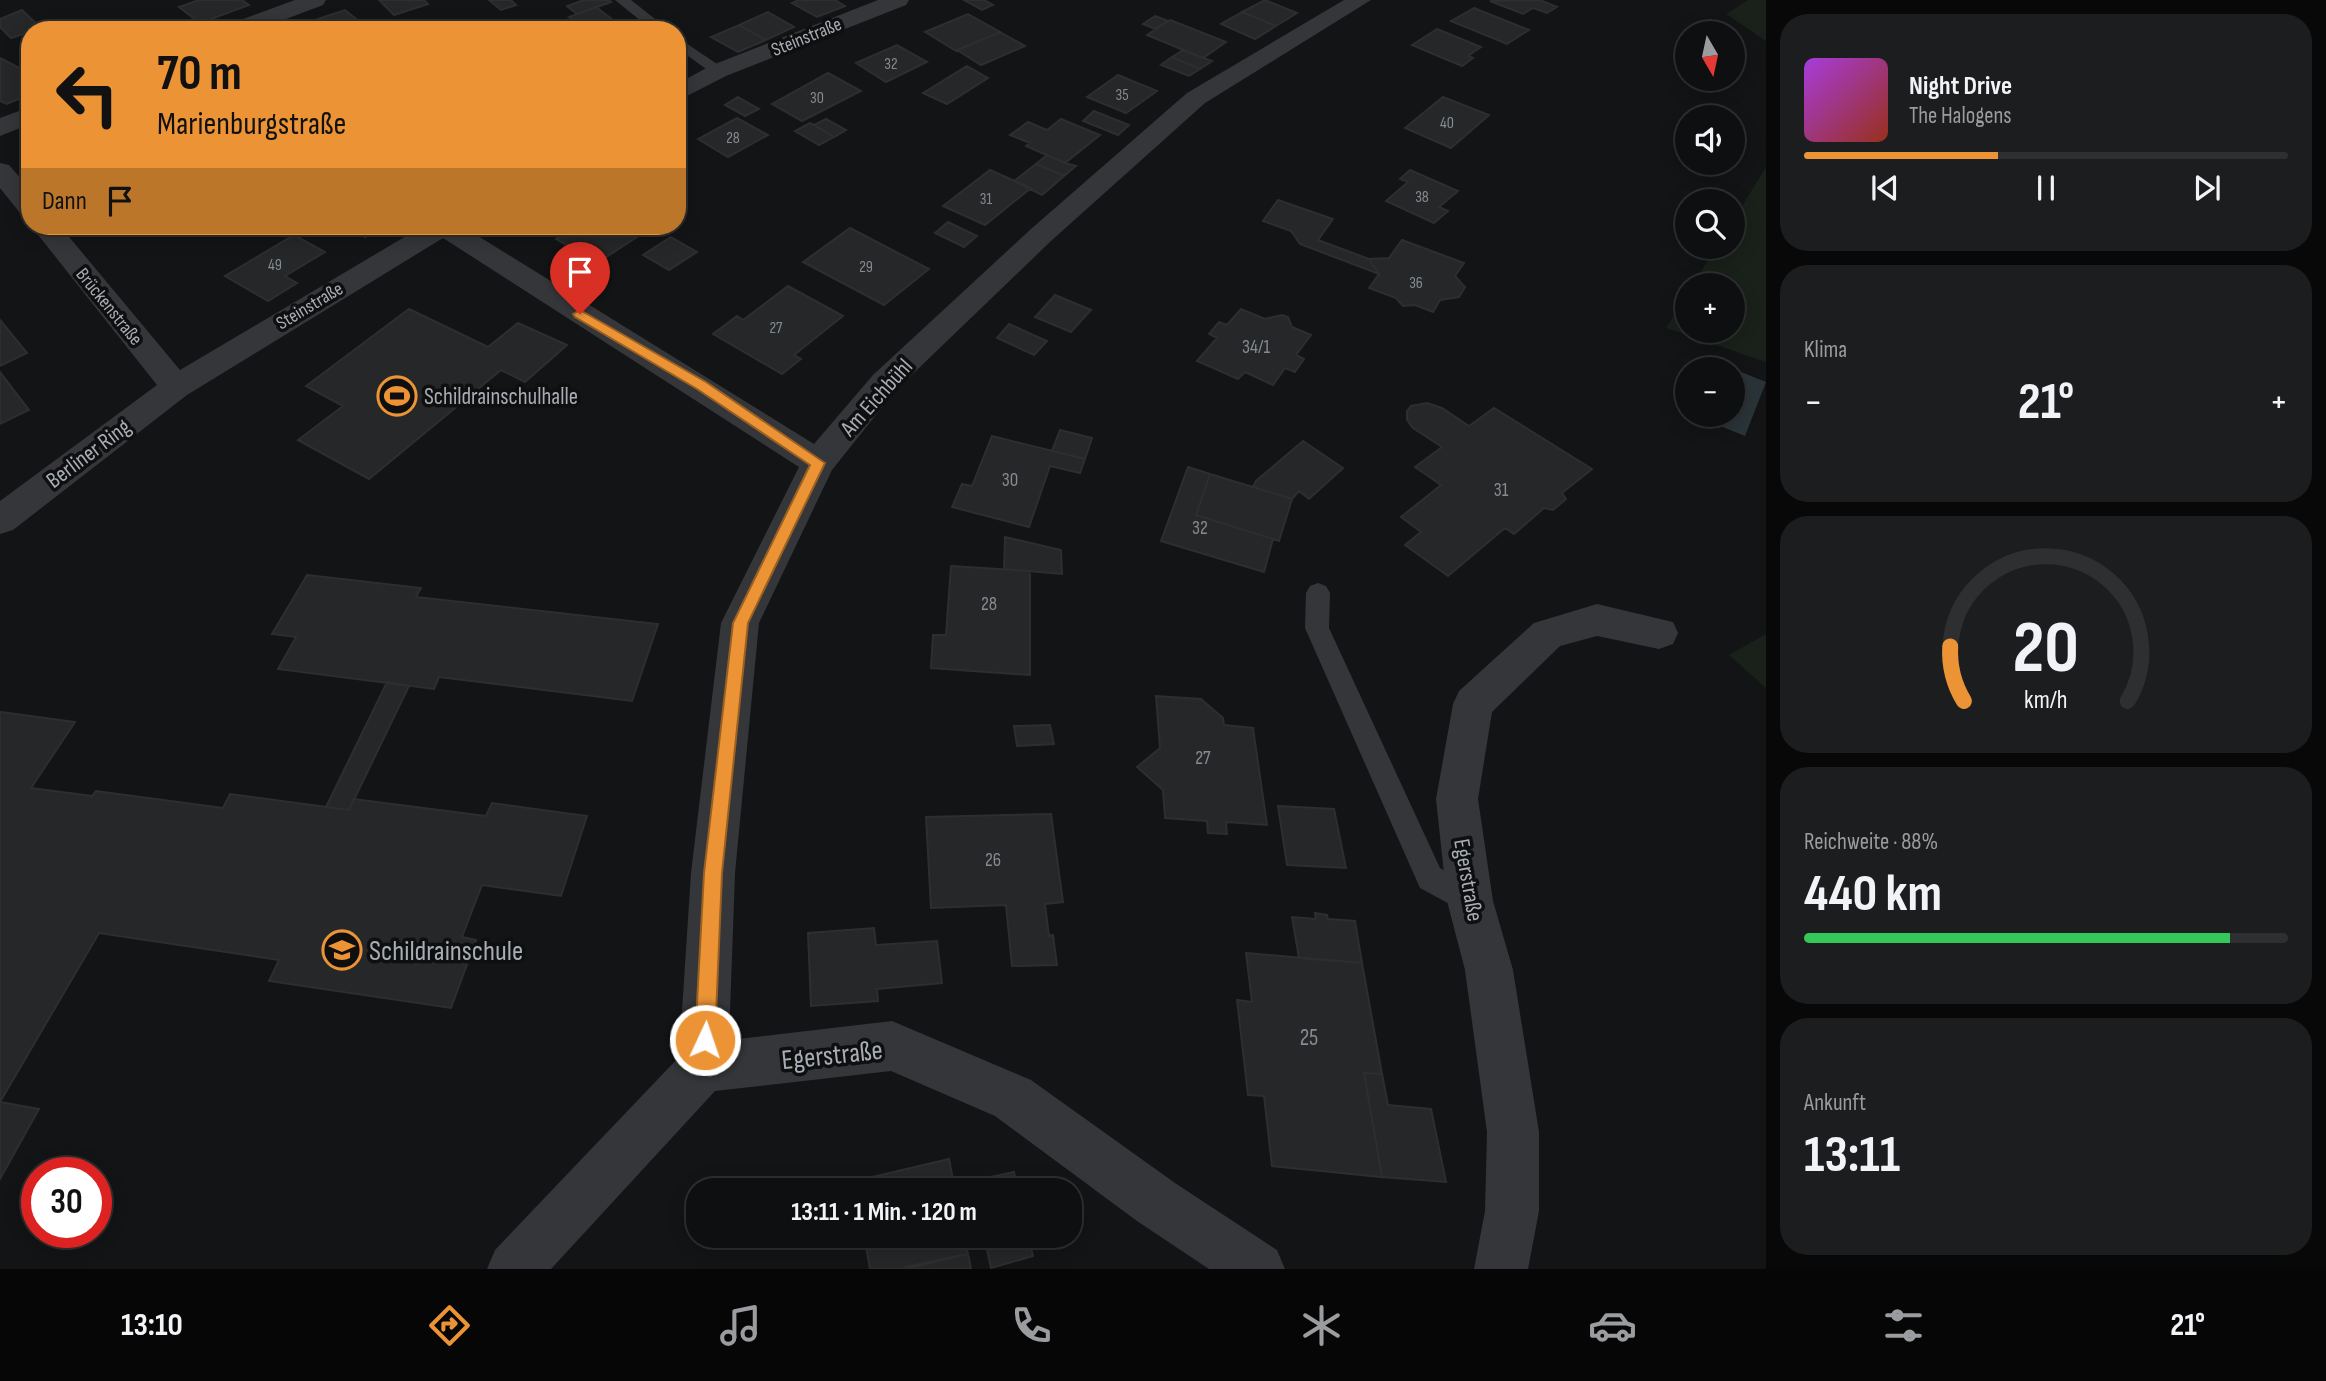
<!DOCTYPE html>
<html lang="de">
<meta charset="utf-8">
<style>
body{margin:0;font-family:"Sofia Sans Condensed",sans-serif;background:#1c1d1e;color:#f1f3f6;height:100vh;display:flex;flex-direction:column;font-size:26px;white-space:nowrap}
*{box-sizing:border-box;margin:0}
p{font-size:23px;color:#9b9c9f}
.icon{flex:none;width:38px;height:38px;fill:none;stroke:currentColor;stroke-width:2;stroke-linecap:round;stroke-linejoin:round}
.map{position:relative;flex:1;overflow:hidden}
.details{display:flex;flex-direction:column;gap:14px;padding:14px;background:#080809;width:560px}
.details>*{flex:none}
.top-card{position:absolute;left:21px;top:21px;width:665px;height:214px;border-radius:28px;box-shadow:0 4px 18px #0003,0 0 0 2px #2e2f30;background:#ec9435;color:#111;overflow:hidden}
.needle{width:46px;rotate:171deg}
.tools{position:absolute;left:1675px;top:21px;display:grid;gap:14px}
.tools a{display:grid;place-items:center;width:70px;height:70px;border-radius:50%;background:#0e0f10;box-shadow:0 4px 18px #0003,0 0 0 2px #2e2f30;font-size:35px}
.speed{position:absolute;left:21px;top:1157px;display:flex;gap:14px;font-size:35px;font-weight:700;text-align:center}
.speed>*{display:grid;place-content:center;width:91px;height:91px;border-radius:50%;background:#0e0f10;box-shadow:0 4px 18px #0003,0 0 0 2px #2e2f30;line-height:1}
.speed .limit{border:10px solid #d22;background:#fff;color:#111}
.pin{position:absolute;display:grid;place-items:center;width:60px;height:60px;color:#fff;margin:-72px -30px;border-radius:50% 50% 50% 0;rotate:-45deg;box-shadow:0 0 7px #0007}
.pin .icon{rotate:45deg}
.me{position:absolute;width:77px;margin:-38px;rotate:3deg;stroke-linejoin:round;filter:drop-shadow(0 0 5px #0008)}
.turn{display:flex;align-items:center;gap:24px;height:147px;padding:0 21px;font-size:32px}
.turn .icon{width:91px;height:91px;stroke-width:2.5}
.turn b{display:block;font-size:49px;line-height:60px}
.then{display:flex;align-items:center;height:66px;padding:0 21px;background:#0003;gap:14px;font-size:26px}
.big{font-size:52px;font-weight:700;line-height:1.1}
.details .tile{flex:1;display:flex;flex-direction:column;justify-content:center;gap:10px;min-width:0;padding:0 24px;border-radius:28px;background:#1c1d1e}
.details .dial{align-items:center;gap:0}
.dial svg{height:182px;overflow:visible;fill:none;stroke:#2e2f30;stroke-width:7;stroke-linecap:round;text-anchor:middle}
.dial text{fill:#f1f3f6;stroke:none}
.song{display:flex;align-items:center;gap:21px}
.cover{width:84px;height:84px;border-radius:10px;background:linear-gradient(135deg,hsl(280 70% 55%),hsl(10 70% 35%))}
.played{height:7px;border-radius:4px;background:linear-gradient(90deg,#ec9435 40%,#2e2f30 40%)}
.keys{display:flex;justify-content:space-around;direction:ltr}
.heat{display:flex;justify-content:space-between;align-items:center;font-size:38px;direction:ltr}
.charge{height:10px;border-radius:5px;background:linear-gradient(90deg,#34c759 88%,#2e2f30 0)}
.trip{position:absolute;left:686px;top:1178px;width:396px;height:70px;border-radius:28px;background:#0e0f10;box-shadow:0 4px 18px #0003,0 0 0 2px #2e2f30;font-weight:700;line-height:70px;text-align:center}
.tabs{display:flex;height:112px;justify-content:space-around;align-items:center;background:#060606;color:#9b9c9f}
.tabs .icon{width:49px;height:49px}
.tabs .active{color:#ec9435}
.tabs b{font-size:32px;color:#f1f3f6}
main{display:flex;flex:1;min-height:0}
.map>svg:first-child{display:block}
.green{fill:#1a201a}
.water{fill:#2a3438}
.building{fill:#262729;stroke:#2e2e31;stroke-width:2}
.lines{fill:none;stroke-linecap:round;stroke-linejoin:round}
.lane{fill:#35363a;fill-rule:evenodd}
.street{fill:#35363a;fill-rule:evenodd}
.route{fill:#ec9435;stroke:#996022;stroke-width:2}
.labels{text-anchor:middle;stroke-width:7;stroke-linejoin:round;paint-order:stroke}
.far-number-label{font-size:16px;fill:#858b91}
.far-street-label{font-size:19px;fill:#a6adb5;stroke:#0f0f10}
.number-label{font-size:19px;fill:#858b91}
.poi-label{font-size:23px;fill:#a6adb5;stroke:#0f0f10;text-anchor:start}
.street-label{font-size:23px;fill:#a6adb5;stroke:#0f0f10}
.near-number-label{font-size:23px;fill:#858b91}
.near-poi-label{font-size:28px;fill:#a6adb5;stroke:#0f0f10;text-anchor:start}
.near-street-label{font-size:28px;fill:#a6adb5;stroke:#0f0f10}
</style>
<main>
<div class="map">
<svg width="1766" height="1269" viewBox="0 0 1766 1269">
<rect width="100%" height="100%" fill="#131415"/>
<path class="green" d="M 1748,0 L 1766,0 L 1766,41 L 1726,14 Z
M 1766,167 L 1766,362 L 1666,328 L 1687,294 L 1687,331 L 1732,331 L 1732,285 L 1693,285 L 1716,247 L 1732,247 L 1733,221 Z
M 1766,634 L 1766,688 L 1729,655 Z"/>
<path class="water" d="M 1716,362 L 1766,382 L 1745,436 L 1693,415 L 1732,415 L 1732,369 L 1713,369 Z"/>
<path class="building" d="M 199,0 L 242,0 L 249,5 L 200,23 L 179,7 Z
M 379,0 L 424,0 L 428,4 L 394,15 Z
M 489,0 L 511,0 L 516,5 L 501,10 Z
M 584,0 L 609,0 L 611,2 L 577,14 L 567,6 Z
M 799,0 L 835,0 L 845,6 L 817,17 L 792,3 Z
M 964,0 L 984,0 L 993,5 L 982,10 Z
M 1265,0 L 1297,13 L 1276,26 L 1242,12 Z
M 1540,0 L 1557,7 L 1547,13 L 1533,8 L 1523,14 L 1490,1 Z
M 596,7 L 613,20 L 586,30 L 569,17 Z
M 1474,8 L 1529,30 L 1507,44 L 1451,21 Z
M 22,10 L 41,28 L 11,38 L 0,27 L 0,19 Z
M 345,10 L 366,27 L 318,30 L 309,22 Z
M 768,12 L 794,27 L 766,40 L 739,25 Z
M 1242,12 L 1276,26 L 1255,39 L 1221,24 Z
M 968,14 L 1000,32 L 956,51 L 925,32 Z
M 1155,16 L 1168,21 L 1155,29 L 1143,24 Z
M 1170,20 L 1226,42 L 1203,58 L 1147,35 Z
M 739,25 L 766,40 L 738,52 L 711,37 Z
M 1437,29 L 1481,47 L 1468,56 L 1473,58 L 1462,66 L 1412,45 Z
M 1000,32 L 1025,46 L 981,65 L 957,50 Z
M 897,45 L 927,62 L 886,82 L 856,63 Z
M 1183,50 L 1203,58 L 1212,61 L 1200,69 L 1172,57 Z
M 1172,57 L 1200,69 L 1189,76 L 1161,65 Z
M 0,58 L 23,70 L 30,67 L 30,94 L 7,104 L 0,101 Z
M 967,66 L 988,78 L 947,104 L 923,93 Z
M 828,73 L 861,91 L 802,121 L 772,104 Z
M 1118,75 L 1157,91 L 1126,113 L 1087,97 Z
M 738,97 L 759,109 L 745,116 L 725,105 Z
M 1443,97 L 1489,115 L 1451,148 L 1405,128 Z
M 1094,111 L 1129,125 L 1118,135 L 1083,121 Z
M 737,118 L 768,135 L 728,157 L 698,139 Z
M 826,119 L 846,130 L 834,137 L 814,125 Z
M 1061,119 L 1100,135 L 1065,163 L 1026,146 L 1030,143 L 1010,135 L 1028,122 L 1047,130 Z
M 810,123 L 814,125 L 834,137 L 819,145 L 795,131 Z
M 1047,155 L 1065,163 L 1076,166 L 1064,176 L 1036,164 Z
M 1036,164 L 1064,176 L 1042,195 L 1014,181 Z
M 990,170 L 1031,188 L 985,225 L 943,206 Z
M 1410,170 L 1458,191 L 1439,207 L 1448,211 L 1434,223 L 1386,201 L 1408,182 L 1400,179 Z
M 1278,200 L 1333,219 L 1318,240 L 1369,259 L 1379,274 L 1300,244 L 1291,231 L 1263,221 Z
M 948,222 L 977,236 L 964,247 L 935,233 Z
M 347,226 L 377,226 L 380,228 L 365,237 Z
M 577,226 L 623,226 L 640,235 L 597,263 L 556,239 Z
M 850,228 L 929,269 L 884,305 L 803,262 Z
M 294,235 L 325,252 L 285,276 L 297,283 L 268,301 L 225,276 Z
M 671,237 L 697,252 L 669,270 L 643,255 Z
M 1402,240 L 1464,263 L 1455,276 L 1465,287 L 1459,297 L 1440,300 L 1433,312 L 1415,305 L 1403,306 L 1396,298 L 1369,288 L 1379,274 L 1369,259 L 1389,258 Z
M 788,286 L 843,316 L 794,355 L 801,359 L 782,374 L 713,334 L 737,316 L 743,320 Z
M 1055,295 L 1091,310 L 1071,332 L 1035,317 Z
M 409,309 L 488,347 L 518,323 L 567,345 L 525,382 L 501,370 L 369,479 L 298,440 L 343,406 L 306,386 Z
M 1241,309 L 1265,319 L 1282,315 L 1288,317 L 1292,327 L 1311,335 L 1296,355 L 1304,359 L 1295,372 L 1285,368 L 1273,385 L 1245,372 L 1238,379 L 1197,361 L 1217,338 L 1209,334 L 1219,322 L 1227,325 Z
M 0,320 L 27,353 L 0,366 Z
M 1009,324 L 1047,341 L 1034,355 L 997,338 Z
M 0,372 L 29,410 L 0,424 Z
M 1427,403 L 1442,408 L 1469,426 L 1494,408 L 1592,469 L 1562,493 L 1566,499 L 1553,510 L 1544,508 L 1514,534 L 1505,528 L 1448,576 L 1405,545 L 1421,532 L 1401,517 L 1441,485 L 1415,467 L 1442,447 L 1413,428 L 1407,420 L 1407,411 L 1411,406 Z
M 1060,430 L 1092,438 L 1085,459 L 1052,451 Z
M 992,436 L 1085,459 L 1080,473 L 1050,466 L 1029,527 L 952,507 L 962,484 L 972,486 Z
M 1303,441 L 1343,468 L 1309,499 L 1299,491 L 1292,499 L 1253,487 L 1256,481 Z
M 1188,467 L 1210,474 L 1196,515 L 1273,539 L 1264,572 L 1161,541 Z
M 1210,474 L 1292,499 L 1279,541 L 1196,515 Z
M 1005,537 L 1061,550 L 1062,574 L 1004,569 Z
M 951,566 L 1030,571 L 1030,675 L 931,668 L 933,635 L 946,635 Z
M 307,575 L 421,588 L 416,597 L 658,624 L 632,701 L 439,677 L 434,689 L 278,669 L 296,637 L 272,634 Z
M 387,682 L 409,686 L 349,810 L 326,807 Z
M 1156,696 L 1201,699 L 1223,718 L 1224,725 L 1253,728 L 1267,825 L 1226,822 L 1227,834 L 1208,833 L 1207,821 L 1165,818 L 1163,790 L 1137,767 L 1160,748 Z
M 1,712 L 75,722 L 31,788 L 92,796 L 96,791 L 223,808 L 230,794 L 349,810 L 354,799 L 486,816 L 492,803 L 587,816 L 561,896 L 482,885 L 462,937 L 476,940 L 451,1008 L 269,981 L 279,960 L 99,933 L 0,1102 L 39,1109 L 0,1179 L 0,713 Z
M 1050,725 L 1054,744 L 1017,746 L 1014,726 Z
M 1278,806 L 1334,809 L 1346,868 L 1287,865 Z
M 1051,814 L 1063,902 L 1045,904 L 1049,936 L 1053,935 L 1057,965 L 1012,966 L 1006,905 L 931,908 L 926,817 Z
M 1315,913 L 1327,915 L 1328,919 L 1355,921 L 1362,963 L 1299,958 L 1292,917 L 1316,919 Z
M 874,928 L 876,945 L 937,941 L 942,983 L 877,989 L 878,1001 L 811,1006 L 808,933 Z
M 1246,953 L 1362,963 L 1382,1074 L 1364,1073 L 1382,1177 L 1272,1166 L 1264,1096 L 1248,1095 L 1237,1000 L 1252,1002 Z
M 1364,1073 L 1382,1074 L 1388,1105 L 1431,1109 L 1446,1182 L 1382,1177 Z
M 949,1159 L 955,1190 L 857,1190 L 855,1181 Z
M 1014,1172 L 1018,1190 L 974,1190 L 972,1181 Z
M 864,1236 L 964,1236 L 968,1254 L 906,1269 L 870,1269 Z
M 984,1236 L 1028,1236 L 1033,1256 L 991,1268 Z
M 968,1254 L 971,1269 L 906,1269 L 905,1267 Z"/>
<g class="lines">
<path class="lane" d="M 615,0 L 631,0 L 669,30 L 652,30 Z
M 677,37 L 723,68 L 723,74 L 713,74 L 677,48 Z
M 1318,583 L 1326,586 L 1330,593 L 1329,628 L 1440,868 L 1480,891 L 1484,901 L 1480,911 L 1470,915 L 1420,888 L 1305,628 L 1306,593 L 1310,586 Z"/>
<path class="street" d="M 295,0 L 326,0 L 323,5 L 257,30 L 224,30 L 227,25 Z
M 878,0 L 909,0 L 906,5 L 726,76 L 677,101 L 677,84 L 710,66 Z
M 1344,0 L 1371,0 L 1205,103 L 1051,241 L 895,391 L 832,470 L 759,623 L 735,873 L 729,1040 L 892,1021 L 1031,1080 L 1175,1183 L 1277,1250 L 1285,1269 L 1209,1269 L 1137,1221 L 995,1116 L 891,1071 L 715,1091 L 551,1269 L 487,1269 L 495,1250 L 679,1057 L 691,873 L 721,623 L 799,467 L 443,238 L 187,395 L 13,530 L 0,534 L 0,501 L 157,385 L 31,226 L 60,226 L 180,370 L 423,226 L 462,226 L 814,444 L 873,375 L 1031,229 L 1187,93 Z
M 30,107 L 30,124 L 0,136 L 0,118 Z
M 0,163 L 9,165 L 30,189 L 30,215 L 20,213 L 0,188 Z
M 1597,604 L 1673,622 L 1678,633 L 1673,644 L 1659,649 L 1597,636 L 1560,646 L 1492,712 L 1478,799 L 1493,901 L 1513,970 L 1539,1132 L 1539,1211 L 1528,1269 L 1474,1269 L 1485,1211 L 1487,1132 L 1465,970 L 1447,901 L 1436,799 L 1453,704 L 1459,691 L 1534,623 Z"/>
</g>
<path class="route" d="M 580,310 L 706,382 L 825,463 L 748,623 L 722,873 L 715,1040 L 712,1048 L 705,1051 L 698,1048 L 695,1040 L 704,873 L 733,623 L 810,465 L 697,389 L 575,317 L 573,314 Z"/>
<defs>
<g id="stadium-ring" transform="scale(2.0125)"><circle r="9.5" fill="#0f0f10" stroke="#ec9435" stroke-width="1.5"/><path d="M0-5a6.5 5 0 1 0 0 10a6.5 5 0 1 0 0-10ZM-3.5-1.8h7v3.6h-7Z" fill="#ec9435"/></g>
<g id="school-ring" transform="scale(2.0125)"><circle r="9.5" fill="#0f0f10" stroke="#ec9435" stroke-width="1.5"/><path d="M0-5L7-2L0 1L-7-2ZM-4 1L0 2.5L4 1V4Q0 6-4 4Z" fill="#ec9435"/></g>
</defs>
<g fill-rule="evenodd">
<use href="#stadium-ring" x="397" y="396"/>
<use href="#school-ring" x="342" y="950"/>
</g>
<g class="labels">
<g class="far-number-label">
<text x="891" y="69">32</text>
<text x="1122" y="100">35</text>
<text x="817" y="103">30</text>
<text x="1447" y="128">40</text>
<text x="733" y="143">28</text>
<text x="1422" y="202">38</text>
<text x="986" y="204">31</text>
<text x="275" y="270">49</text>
<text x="866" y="272">29</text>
<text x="1416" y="288">36</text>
<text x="776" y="333">27</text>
</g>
<g class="far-street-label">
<text transform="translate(806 36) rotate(-22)" y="7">Steinstraße</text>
<text transform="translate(309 305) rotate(-31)" y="7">Steinstraße</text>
<text transform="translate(110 306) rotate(51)" y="7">Brückenstraße</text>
</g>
<g class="number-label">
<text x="1256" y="353">34/1</text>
<text x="1010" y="486">30</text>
<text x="1501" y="496">31</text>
<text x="1200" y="534">32</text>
<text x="989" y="610">28</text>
<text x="1203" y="764">27</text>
<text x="993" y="866">26</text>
</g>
<g class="poi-label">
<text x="424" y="404">Schildrainschulhalle</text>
</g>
<g class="street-label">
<text transform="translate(876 397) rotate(-48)" y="8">Am Eichbühl</text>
<text transform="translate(88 453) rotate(-37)" y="8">Berliner Ring</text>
<text transform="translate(1469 880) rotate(80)" y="8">Egerstraße</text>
</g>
<g class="near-number-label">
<text x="1309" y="1045">25</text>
</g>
<g class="near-poi-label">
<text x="369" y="960">Schildrainschule</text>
</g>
<g class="near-street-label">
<text transform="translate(832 1054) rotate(-6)" y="10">Egerstraße</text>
</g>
</g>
</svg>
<div class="tools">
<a><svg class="needle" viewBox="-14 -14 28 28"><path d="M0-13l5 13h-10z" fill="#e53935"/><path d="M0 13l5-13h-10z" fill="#9b9c9f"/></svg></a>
<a><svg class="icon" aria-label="sound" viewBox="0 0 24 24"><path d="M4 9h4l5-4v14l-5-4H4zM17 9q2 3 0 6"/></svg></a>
<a><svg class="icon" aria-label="search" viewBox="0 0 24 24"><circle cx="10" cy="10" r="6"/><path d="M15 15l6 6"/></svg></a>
<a>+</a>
<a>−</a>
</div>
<div class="speed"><div class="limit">30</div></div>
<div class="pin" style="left:580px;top:314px;background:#d93025"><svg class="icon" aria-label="arrive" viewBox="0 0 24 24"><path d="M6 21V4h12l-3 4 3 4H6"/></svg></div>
<svg class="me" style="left:705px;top:1040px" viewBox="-20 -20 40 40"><circle r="17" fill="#ec9435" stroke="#fff" stroke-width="3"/><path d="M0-11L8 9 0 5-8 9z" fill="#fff"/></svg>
<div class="trip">13:11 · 1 Min. · 120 m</div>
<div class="top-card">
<div class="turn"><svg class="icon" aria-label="left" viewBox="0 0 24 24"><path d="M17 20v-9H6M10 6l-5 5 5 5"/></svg><div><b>70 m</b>Marienburgstraße</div></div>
<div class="then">Dann<svg class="icon" aria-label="arrive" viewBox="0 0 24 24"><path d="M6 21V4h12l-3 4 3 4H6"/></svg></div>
</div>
</div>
<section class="details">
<div class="tile">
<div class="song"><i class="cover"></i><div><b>Night Drive</b><p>The Halogens</p></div></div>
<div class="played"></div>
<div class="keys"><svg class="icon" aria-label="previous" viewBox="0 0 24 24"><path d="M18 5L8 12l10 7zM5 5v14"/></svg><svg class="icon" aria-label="pause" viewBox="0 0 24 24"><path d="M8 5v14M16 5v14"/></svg><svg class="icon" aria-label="next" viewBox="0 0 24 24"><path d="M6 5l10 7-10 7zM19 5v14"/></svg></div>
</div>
<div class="tile"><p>Klima</p>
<div class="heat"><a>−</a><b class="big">21°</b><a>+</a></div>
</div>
<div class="tile dial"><svg viewBox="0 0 100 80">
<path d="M14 69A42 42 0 1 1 86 69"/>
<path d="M14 69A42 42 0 0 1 8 45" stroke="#ec9435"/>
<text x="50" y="56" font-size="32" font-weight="700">20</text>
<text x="50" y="72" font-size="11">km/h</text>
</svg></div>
<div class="tile"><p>Reichweite · 88%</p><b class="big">440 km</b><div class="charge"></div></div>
<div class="tile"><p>Ankunft</p><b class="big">13:11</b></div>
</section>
</main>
<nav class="tabs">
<b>13:10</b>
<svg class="icon active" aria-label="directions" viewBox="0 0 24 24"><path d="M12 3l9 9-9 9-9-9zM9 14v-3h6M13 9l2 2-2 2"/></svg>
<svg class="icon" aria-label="music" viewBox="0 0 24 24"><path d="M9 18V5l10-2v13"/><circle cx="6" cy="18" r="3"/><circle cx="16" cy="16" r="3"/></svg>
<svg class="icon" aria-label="phone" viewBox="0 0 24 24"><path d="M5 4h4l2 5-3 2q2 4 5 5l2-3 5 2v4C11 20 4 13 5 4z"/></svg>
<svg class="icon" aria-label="climate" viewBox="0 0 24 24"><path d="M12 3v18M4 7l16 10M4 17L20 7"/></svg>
<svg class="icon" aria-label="car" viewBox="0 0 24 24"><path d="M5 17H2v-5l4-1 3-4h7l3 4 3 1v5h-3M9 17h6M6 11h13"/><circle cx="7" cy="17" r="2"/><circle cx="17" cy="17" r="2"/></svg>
<svg class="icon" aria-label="filters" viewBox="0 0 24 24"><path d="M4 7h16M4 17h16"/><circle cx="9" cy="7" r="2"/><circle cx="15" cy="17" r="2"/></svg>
<b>21°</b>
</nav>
